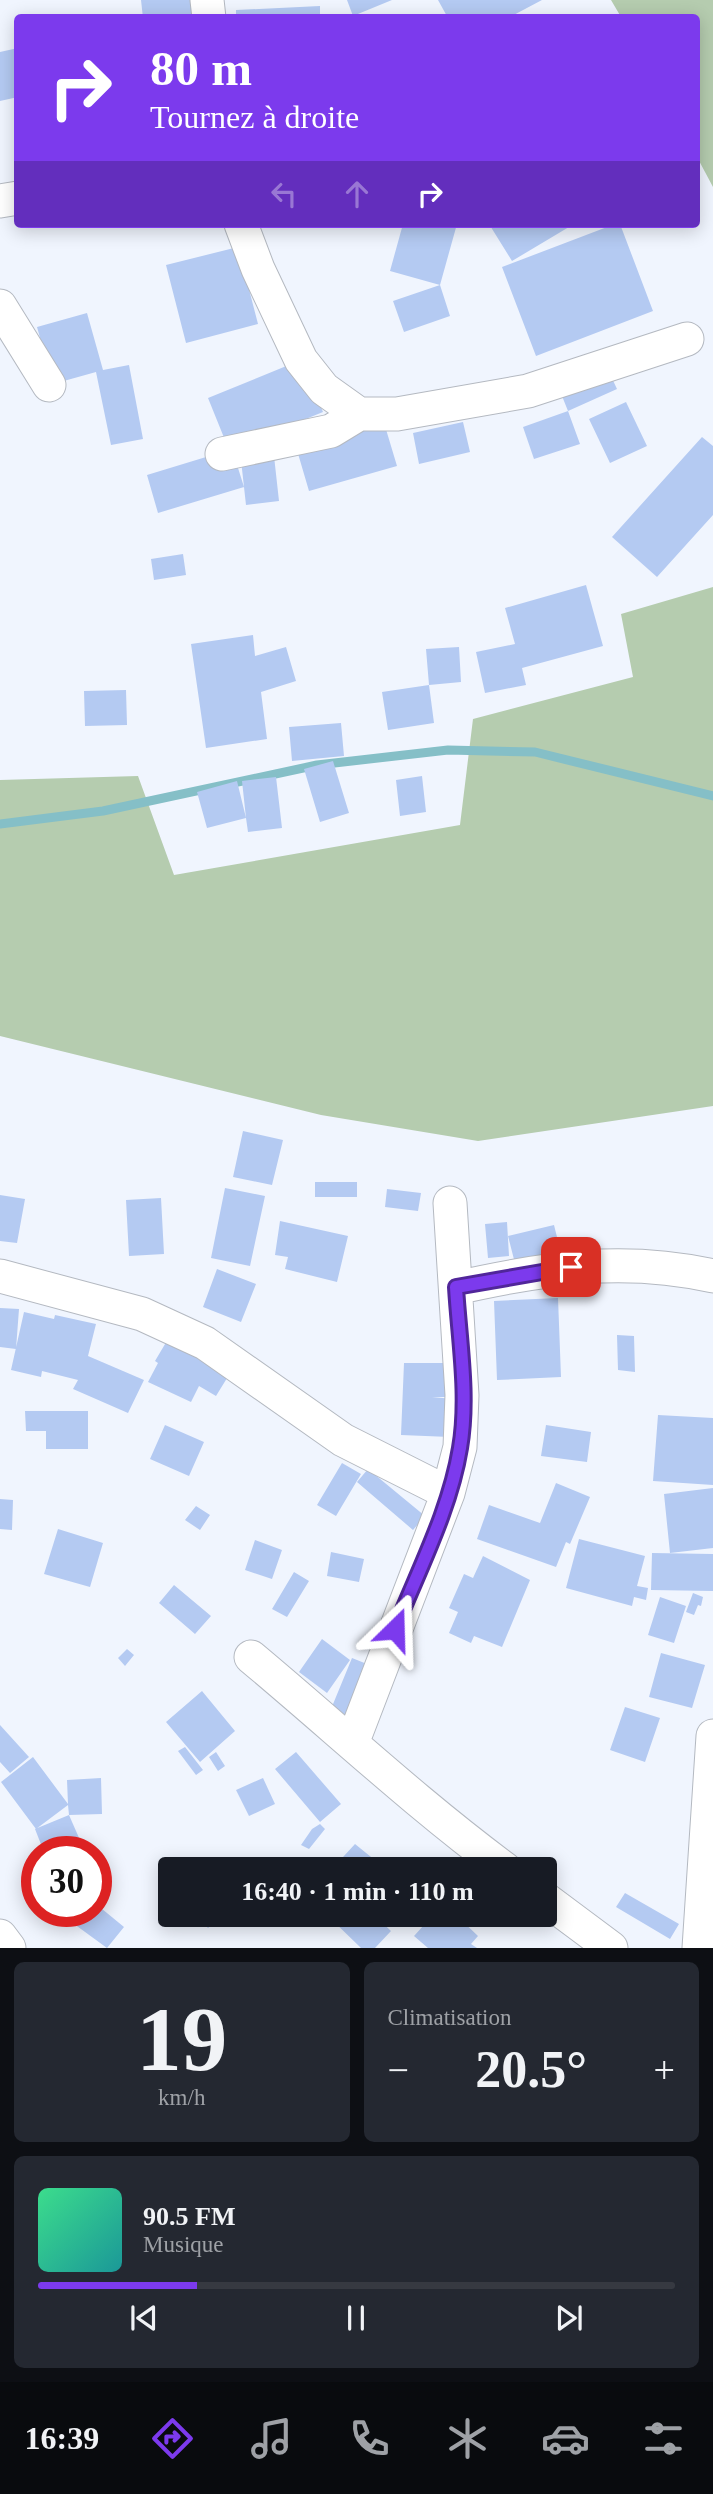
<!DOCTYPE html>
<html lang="fr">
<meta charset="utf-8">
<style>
body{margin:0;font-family:Georgia,serif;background:#242831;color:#f1f3f6;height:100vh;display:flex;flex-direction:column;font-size:26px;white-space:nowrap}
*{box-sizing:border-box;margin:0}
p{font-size:23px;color:#9ea1a6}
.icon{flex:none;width:38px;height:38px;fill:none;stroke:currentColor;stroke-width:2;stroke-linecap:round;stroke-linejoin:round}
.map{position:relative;height:1948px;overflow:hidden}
.side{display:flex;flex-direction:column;gap:14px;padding:14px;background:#0d0f14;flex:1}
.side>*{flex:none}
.top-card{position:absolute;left:14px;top:14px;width:686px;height:214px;border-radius:7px;box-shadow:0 4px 18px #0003;background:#7c3aed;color:#fff;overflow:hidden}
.speed{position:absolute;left:21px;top:1836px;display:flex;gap:14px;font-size:35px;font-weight:700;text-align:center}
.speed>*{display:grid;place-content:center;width:91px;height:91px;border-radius:50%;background:#171b24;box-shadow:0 4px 18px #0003;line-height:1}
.speed .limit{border:10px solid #d22;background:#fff;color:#111}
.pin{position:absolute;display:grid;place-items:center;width:60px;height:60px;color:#fff;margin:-30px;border-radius:14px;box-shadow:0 4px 10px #0006}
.me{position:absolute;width:77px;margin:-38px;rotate:22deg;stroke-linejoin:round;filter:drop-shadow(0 0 5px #0008)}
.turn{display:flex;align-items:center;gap:24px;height:147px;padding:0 21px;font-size:32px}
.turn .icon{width:91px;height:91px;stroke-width:2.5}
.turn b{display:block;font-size:49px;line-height:60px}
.lanes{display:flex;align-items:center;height:66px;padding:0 21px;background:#0003;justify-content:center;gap:35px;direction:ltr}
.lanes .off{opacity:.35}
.big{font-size:52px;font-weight:800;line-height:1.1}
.side .card{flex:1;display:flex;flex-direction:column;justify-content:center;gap:10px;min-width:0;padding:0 24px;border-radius:10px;background:#242831}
.side .dial{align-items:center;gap:0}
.dial b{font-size:91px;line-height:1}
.song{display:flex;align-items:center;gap:21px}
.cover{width:84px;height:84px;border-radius:10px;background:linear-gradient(135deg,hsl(150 70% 55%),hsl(180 70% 35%))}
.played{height:7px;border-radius:4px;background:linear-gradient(90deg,#7c3aed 25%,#363941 25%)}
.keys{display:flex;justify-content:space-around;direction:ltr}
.heat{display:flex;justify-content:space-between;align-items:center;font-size:38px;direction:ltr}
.side .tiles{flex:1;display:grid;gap:14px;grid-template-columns:1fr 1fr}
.card:last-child{grid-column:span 2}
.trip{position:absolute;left:158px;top:1857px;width:399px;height:70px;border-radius:7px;background:#171b24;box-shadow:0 4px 18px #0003;font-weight:800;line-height:70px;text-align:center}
.dock{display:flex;height:112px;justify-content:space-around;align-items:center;background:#090b0e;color:#9ea1a6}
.dock .icon{width:49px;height:49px}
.dock .active{color:#7c3aed}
.dock b{font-size:32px;color:#f1f3f6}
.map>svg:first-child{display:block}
.green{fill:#b5ccaf}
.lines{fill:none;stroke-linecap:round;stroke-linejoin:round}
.stream{stroke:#85bfc7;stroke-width:9}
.building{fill:#b4caf2}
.minor-casing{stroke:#b4b9c1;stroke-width:35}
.minor{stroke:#fff;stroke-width:33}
.route-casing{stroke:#51269a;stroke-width:18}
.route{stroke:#7c3aed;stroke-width:12}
</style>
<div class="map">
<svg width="713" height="1948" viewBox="0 0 713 1948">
<rect width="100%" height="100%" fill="#f0f5fe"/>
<path class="green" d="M 611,0 L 713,0 L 713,187 L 697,157 L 696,18 L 621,17 Z
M 713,587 L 713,1106 L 478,1141 L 321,1115 L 0,1036 L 0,780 L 138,776 L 174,875 L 460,825 L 473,719 L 633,677 L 621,614 Z"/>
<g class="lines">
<path class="stream" d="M 0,824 L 103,811 L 317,765 L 448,750 L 535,752 L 713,796"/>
</g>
<path class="building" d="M 141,0 L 200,0 L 202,18 L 143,18 Z
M 347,0 L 392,0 L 353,16 Z
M 438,0 L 542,0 L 508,18 L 448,18 Z
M 320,6 L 320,18 L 236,18 L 236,10 Z
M 18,48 L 18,97 L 0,101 L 0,52 Z
M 403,224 L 457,224 L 440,285 L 390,271 Z
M 489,224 L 574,224 L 512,261 Z
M 615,224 L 620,224 L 653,311 L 536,356 L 502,267 Z
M 238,247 L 258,324 L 186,343 L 166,265 Z
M 440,285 L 450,316 L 404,332 L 393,301 Z
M 87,313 L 103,370 L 129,365 L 143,439 L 111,445 L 96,372 L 53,384 L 37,327 Z
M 301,360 L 323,412 L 232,449 L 244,487 L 158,513 L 147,475 L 229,450 L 208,398 Z
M 610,374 L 617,389 L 568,411 L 562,396 Z
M 626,402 L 647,446 L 610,463 L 589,419 Z
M 568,411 L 580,444 L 534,459 L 523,427 Z
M 382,416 L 397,466 L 309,491 L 294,440 Z
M 463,422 L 470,452 L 419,464 L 413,433 Z
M 702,437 L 713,446 L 713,515 L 657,577 L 612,537 Z
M 273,447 L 279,501 L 246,505 L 240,451 Z
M 183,554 L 186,575 L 154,580 L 151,559 Z
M 586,585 L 603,646 L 522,668 L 526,685 L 485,693 L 476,652 L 515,644 L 505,608 Z
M 253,635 L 255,656 L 286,647 L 296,681 L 261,692 L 267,739 L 206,748 L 191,644 Z
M 459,647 L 461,682 L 429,685 L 426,649 Z
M 429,685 L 434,723 L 388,730 L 382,692 Z
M 126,690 L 127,725 L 85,726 L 84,691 Z
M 341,723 L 344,756 L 292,761 L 289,727 Z
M 333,761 L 349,813 L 320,822 L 304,769 Z
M 422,776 L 426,812 L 400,816 L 396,780 Z
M 276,777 L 282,828 L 248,832 L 246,818 L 207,828 L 197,792 L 237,781 L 246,818 L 242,781 Z
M 243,1131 L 283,1140 L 272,1185 L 233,1177 Z
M 315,1182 L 357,1182 L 357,1197 L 315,1197 Z
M 225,1188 L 265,1196 L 250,1266 L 211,1258 Z
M 387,1189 L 421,1193 L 418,1211 L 385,1207 Z
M 0,1195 L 25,1199 L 17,1243 L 0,1241 Z
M 161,1198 L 164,1254 L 129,1256 L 126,1200 Z
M 280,1221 L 348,1236 L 337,1282 L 285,1269 L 288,1257 L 275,1255 Z
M 507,1222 L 509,1256 L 488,1258 L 485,1224 Z
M 554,1225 L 565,1269 L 519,1279 L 508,1236 Z
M 217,1269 L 256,1284 L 241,1322 L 203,1307 Z
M 558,1298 L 561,1377 L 497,1380 L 494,1301 Z
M 0,1308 L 19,1309 L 16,1349 L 0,1347 Z
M 24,1312 L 54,1319 L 55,1315 L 96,1324 L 88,1356 L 144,1380 L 128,1413 L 73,1389 L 78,1380 L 42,1371 L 41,1377 L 11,1370 Z
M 171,1334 L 232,1370 L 216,1396 L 199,1386 L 191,1402 L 148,1382 L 158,1363 L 155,1361 Z
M 617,1335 L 634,1336 L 635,1372 L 618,1370 Z
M 404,1363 L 462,1363 L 462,1397 L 432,1397 L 453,1399 L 450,1437 L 401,1435 Z
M 25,1411 L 88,1411 L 88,1449 L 46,1449 L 46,1431 L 26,1431 Z
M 658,1415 L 713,1418 L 713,1485 L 653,1481 Z
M 165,1425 L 204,1442 L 189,1476 L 150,1459 Z
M 546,1425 L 591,1432 L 587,1462 L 541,1456 Z
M 342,1463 L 361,1474 L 336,1516 L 317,1505 Z
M 368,1469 L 425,1516 L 413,1530 L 357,1482 Z
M 556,1483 L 590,1497 L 570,1544 L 566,1542 L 556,1567 L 477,1539 L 489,1505 L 540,1523 Z
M 713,1488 L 713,1548 L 670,1553 L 664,1494 Z
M 0,1499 L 13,1500 L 12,1530 L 0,1529 Z
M 196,1506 L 210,1515 L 200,1530 L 185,1520 Z
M 58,1529 L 103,1543 L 90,1587 L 44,1574 Z
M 579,1539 L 645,1556 L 637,1586 L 648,1588 L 646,1600 L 634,1597 L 632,1606 L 566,1588 Z
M 255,1540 L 282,1550 L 272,1579 L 245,1570 Z
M 331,1552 L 364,1559 L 359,1582 L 327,1576 Z
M 652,1553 L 713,1554 L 713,1591 L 651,1590 Z
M 483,1556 L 530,1580 L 502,1647 L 474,1636 L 471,1643 L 449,1633 L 458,1612 L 449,1608 L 464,1574 L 473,1578 Z
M 294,1572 L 309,1581 L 287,1617 L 272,1609 Z
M 174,1585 L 211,1616 L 195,1634 L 159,1603 Z
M 693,1593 L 703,1597 L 701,1606 L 698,1605 L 694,1615 L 686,1612 Z
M 660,1597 L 686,1606 L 674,1643 L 648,1635 Z
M 322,1639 L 350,1660 L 327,1693 L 299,1672 Z
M 127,1649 L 134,1655 L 125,1666 L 118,1658 Z
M 661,1653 L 705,1665 L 692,1708 L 649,1697 Z
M 352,1658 L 367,1664 L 346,1715 L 331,1709 Z
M 202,1691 L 235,1731 L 200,1762 L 166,1722 Z
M 625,1707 L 660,1718 L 645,1762 L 610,1750 Z
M 0,1725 L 29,1757 L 10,1773 L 0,1762 Z
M 185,1747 L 203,1770 L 196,1775 L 178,1751 Z
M 216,1752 L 225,1766 L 218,1771 L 209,1757 Z
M 296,1752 L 341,1804 L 320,1822 L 275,1769 Z
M 33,1757 L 68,1804 L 67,1780 L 101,1778 L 102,1814 L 69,1815 L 68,1805 L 36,1829 L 1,1782 Z
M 263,1778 L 275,1804 L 249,1816 L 236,1790 Z
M 69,1815 L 83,1847 L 73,1852 L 44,1852 L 35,1829 Z
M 320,1824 L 325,1829 L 309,1849 L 301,1845 L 312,1829 Z
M 355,1844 L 376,1861 L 369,1869 L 332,1869 Z
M 625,1893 L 679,1924 L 670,1939 L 616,1907 Z
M 96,1904 L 124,1927 L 107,1948 L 70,1921 L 78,1911 L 96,1911 Z
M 195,1914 L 223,1914 L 208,1928 Z
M 326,1914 L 373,1914 L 391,1931 L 375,1948 L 361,1948 Z
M 434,1914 L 455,1914 L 478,1936 L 471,1944 L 477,1948 L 428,1948 L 414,1936 Z"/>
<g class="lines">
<g class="minor-casing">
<path id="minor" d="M 207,0 L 209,18
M 0,201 L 18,198
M 241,224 L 258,269 L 301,360 L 324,389 L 359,414 L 397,414 L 528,391 L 687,339
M 0,306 L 49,385
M 222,454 L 331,431 L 359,414
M 0,1276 L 142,1314 L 205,1343 L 343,1440 L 448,1493
M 456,1288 C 545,1268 623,1256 713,1276
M 251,1657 C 336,1728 416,1803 505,1869
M 353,1741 L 448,1493 L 460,1447 L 462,1395 L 450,1203
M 544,1898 L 611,1948
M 0,1936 L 9,1948
M 699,1948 L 713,1736"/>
</g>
<use href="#minor" class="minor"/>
</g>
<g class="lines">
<g class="route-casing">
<path id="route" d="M 395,1629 C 418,1571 450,1510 460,1448 C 469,1396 459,1339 456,1287 L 571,1267"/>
</g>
<use href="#route" class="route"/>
</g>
</svg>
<div class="speed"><div class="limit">30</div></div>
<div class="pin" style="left:571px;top:1267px;background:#d93025"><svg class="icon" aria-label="arrive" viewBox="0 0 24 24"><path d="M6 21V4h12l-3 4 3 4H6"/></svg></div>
<svg class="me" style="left:395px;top:1629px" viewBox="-20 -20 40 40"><path d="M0-17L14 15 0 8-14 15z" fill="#7c3aed" stroke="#fff" stroke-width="4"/></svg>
<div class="trip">16:40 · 1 min · 110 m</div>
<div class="top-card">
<div class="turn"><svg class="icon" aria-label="right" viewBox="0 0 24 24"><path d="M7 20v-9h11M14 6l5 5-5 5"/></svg><div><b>80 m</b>Tournez à droite</div></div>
<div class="lanes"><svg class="icon off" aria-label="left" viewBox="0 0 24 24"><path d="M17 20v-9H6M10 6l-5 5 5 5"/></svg><svg class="icon off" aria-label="ahead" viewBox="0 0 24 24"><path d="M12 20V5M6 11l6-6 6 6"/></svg><svg class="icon" aria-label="right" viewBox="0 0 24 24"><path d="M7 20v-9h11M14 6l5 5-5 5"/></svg></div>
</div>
</div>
<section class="side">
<div class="tiles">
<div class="card dial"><b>19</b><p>km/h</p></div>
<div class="card"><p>Climatisation</p>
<div class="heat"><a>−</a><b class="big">20.5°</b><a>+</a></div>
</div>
<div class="card">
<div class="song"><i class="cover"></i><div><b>90.5 FM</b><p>Musique</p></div></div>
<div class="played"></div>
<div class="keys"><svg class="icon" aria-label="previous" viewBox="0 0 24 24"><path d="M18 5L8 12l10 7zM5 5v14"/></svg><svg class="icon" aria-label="pause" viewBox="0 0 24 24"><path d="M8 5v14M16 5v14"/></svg><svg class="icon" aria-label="next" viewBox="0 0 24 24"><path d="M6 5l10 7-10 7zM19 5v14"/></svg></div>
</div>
</div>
</section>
<nav class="dock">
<b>16:39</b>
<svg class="icon active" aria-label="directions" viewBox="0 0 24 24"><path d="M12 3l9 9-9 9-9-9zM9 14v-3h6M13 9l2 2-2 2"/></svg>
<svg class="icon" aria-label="music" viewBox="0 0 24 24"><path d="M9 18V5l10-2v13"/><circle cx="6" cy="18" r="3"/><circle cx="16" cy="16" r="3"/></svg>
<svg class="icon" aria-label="phone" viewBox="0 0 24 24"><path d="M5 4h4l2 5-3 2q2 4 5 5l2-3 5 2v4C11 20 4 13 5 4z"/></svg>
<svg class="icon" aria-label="climate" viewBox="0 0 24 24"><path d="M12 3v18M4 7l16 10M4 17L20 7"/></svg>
<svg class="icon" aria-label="car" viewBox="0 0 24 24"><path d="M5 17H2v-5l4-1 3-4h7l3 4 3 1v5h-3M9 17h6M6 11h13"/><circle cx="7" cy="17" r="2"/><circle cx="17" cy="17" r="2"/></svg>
<svg class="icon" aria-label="filters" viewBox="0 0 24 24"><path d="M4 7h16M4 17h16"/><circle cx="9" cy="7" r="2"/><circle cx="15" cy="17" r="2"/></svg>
</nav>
